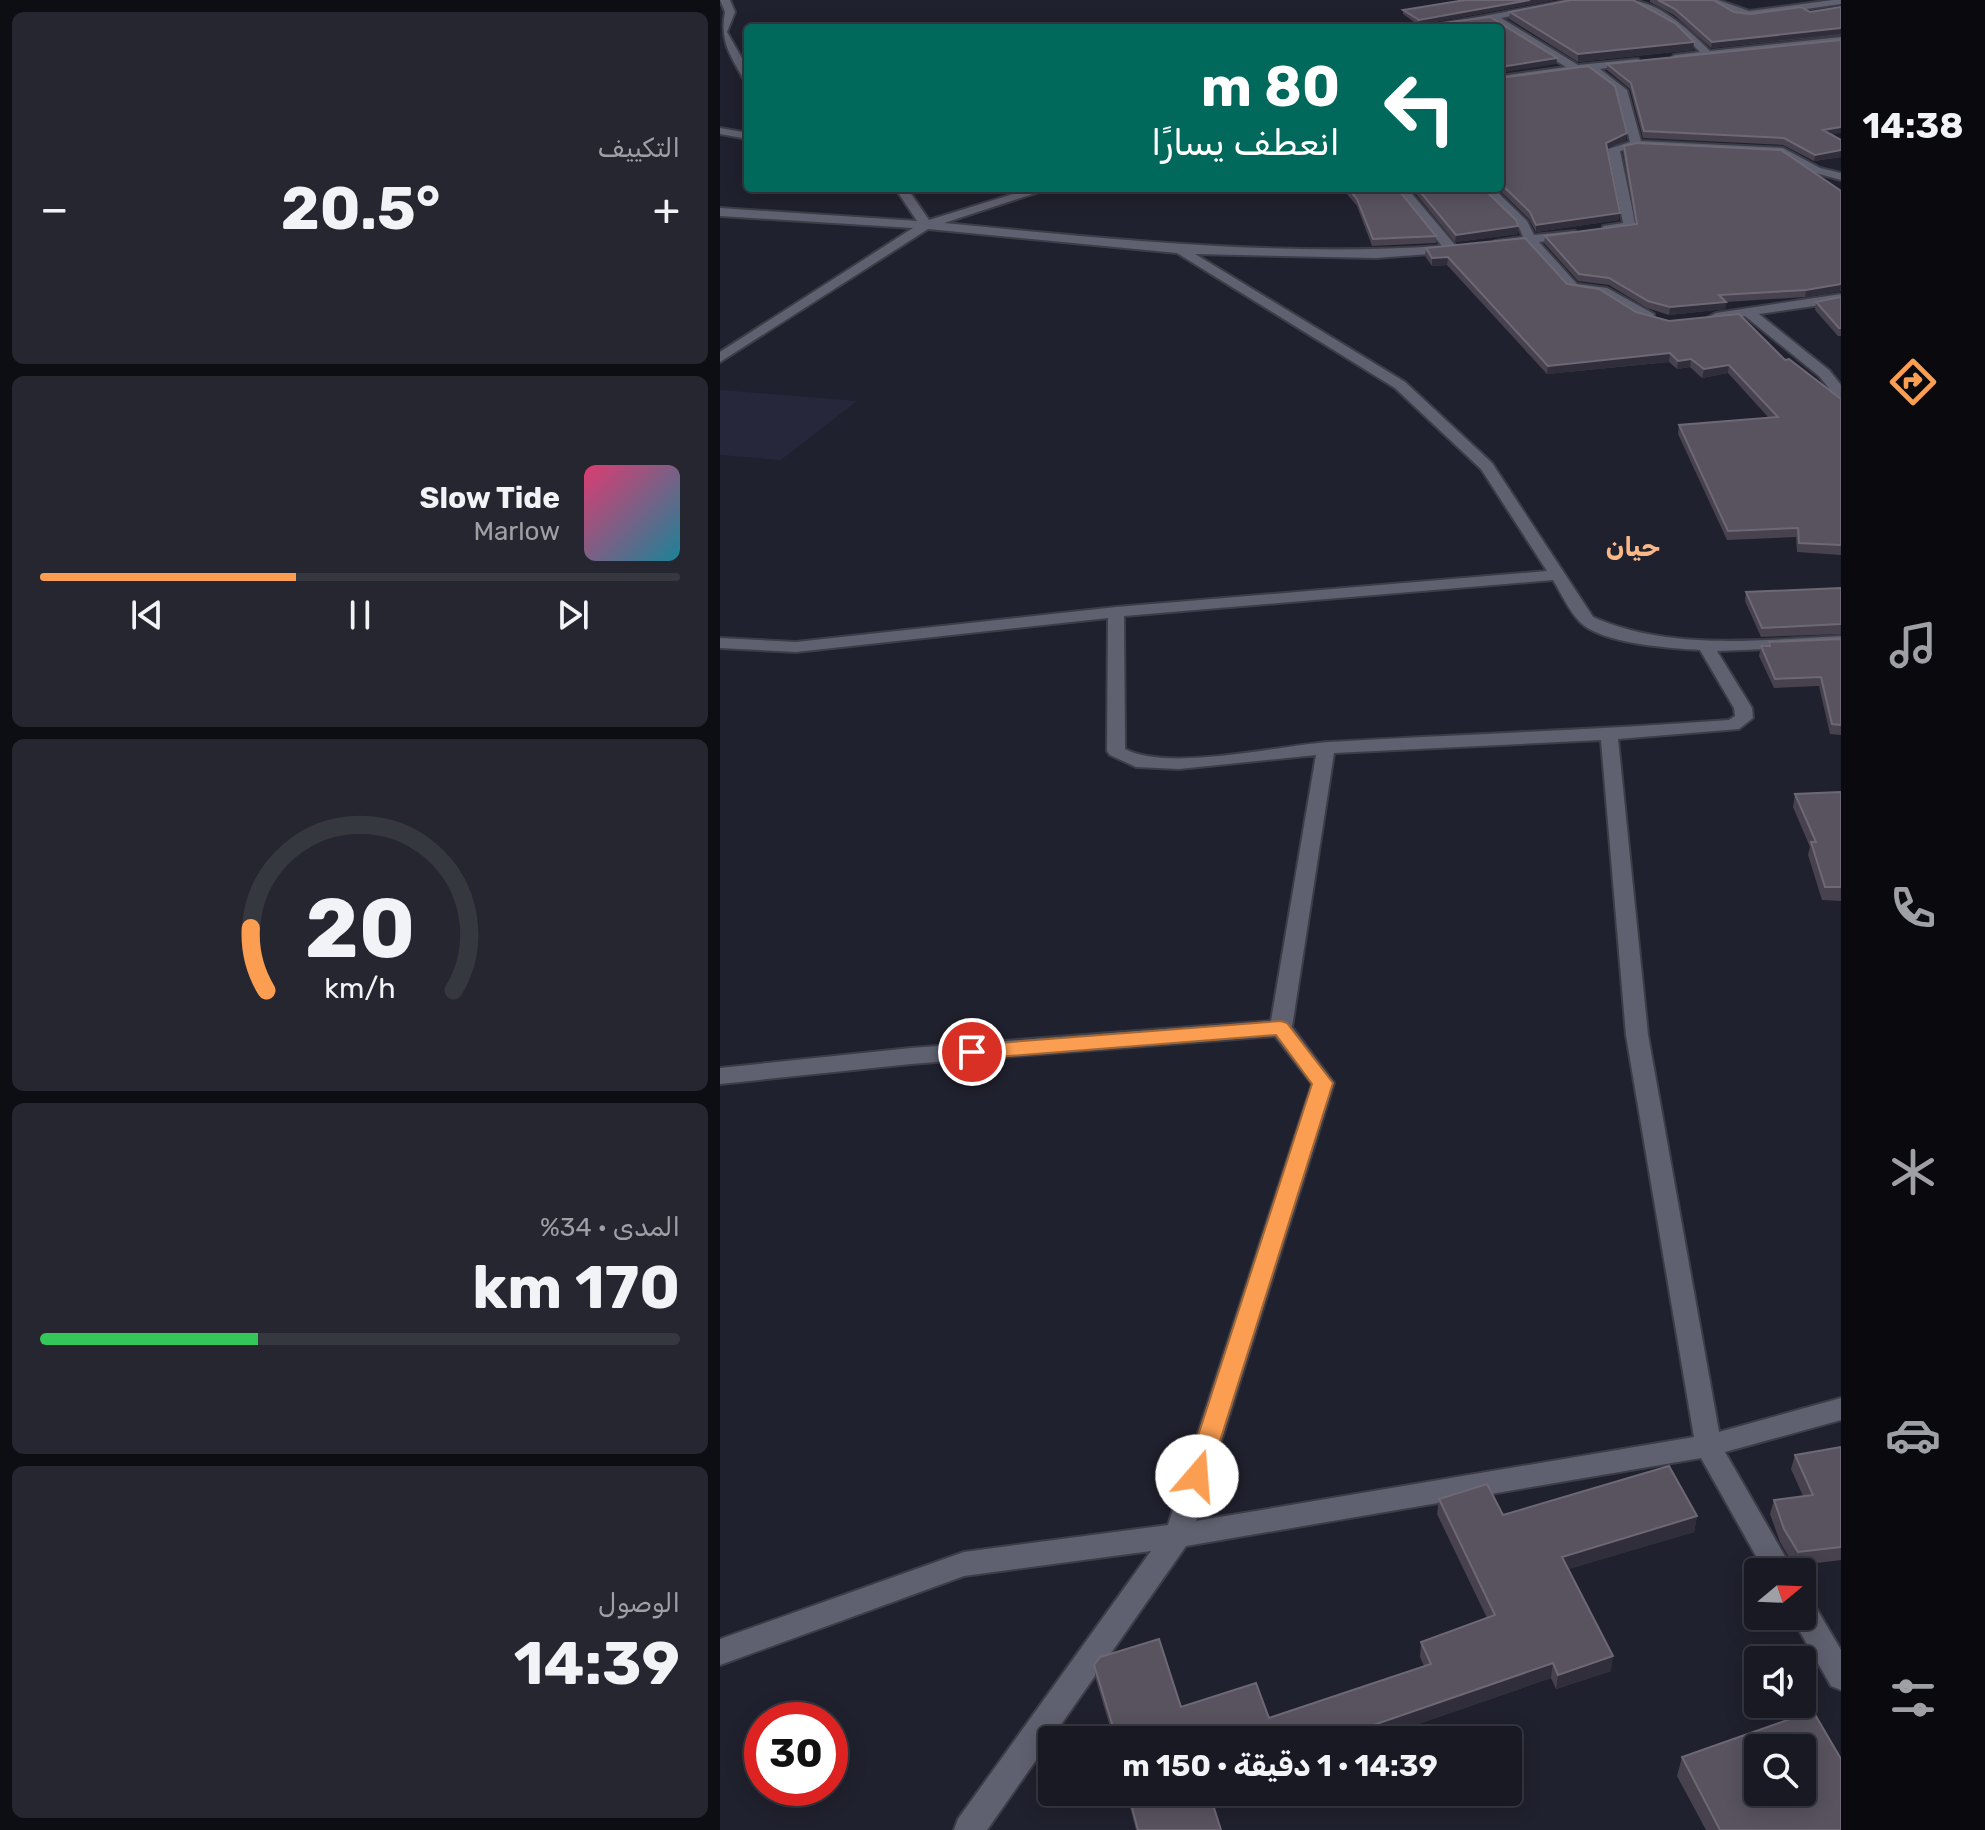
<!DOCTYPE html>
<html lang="ar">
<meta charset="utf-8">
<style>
body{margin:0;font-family:Rubik,Cairo,sans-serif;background:#25262f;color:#f1f3f6;direction:rtl;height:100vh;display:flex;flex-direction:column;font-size:30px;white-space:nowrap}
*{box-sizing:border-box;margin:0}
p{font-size:26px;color:#9fa0a5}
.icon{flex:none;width:44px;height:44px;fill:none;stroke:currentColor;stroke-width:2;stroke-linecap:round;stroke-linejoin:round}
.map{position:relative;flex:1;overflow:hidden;direction:ltr}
.panel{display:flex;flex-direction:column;gap:12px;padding:12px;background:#0d0e13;width:720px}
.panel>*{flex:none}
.top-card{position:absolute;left:24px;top:24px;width:760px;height:168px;border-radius:8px;box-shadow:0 4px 20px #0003,0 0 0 2px #363840;direction:rtl;background:#00695c;color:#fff;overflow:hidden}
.needle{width:52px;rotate:71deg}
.controls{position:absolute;left:1024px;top:1558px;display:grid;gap:16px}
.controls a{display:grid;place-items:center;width:72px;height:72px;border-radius:8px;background:#181922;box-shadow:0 4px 20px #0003,0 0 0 2px #363840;font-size:40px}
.speed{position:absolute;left:24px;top:1702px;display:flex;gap:16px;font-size:40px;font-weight:700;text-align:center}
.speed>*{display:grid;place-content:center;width:104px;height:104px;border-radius:50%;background:#181922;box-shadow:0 4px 20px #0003,0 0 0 2px #363840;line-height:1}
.speed .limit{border:12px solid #d22;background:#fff;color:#111}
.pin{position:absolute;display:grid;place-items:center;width:68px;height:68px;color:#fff;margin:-34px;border:4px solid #fff;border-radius:50%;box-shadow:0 2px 8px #0007}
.me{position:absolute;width:88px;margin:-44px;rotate:18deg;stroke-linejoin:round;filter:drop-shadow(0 0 6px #0008)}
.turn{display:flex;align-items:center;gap:28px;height:168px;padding:0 32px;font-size:36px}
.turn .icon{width:104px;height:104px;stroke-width:2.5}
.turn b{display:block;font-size:56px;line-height:68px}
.big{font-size:60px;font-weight:700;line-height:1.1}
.panel .widget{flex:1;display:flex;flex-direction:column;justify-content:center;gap:12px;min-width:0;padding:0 28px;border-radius:12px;background:#25262f}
.panel .dial{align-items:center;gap:0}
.dial svg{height:208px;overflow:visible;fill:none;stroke:#363840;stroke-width:7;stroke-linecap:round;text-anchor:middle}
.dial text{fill:#f1f3f6;stroke:none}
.song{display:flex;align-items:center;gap:24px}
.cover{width:96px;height:96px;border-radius:12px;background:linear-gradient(135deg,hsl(340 70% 55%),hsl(190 70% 35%))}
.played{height:8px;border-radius:4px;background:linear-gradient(90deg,#fb9e51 40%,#363840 40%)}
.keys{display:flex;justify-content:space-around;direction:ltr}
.heat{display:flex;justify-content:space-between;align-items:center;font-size:44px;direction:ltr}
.charge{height:12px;border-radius:6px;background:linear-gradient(90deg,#34c759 34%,#363840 0)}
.trip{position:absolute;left:318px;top:1726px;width:484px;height:80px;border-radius:8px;background:#181922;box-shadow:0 4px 20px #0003,0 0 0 2px #363840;font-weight:700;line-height:80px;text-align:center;direction:rtl}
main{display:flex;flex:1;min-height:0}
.tabs{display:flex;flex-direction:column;width:144px;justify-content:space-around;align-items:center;background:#0a0a0e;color:#9fa0a5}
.tabs .icon{width:56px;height:56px}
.tabs .on{color:#fb9e51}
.tabs b{font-size:36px;color:#f1f3f6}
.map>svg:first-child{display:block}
.built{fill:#26273a}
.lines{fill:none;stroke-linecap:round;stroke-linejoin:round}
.minor-casing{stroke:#3d3d48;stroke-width:4}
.minor{fill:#606170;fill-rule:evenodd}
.wall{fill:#48424e}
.shaded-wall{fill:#312e3b}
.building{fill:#58535f;stroke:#6d6874;stroke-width:2;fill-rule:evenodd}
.route{fill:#fb9e51;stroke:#a36735;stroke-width:2}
.labels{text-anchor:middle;stroke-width:8;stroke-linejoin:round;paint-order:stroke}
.far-district-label{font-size:26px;font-weight:bold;fill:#f9b886;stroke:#20212e}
</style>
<main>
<nav class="tabs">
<b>14:38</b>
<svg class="icon on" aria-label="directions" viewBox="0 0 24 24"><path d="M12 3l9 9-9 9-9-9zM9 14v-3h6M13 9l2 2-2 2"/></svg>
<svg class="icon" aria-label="music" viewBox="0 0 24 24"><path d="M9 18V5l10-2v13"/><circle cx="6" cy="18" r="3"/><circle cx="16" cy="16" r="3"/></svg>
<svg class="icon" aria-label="phone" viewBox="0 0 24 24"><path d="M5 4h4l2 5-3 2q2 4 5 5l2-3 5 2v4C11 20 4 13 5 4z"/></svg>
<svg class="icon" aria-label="climate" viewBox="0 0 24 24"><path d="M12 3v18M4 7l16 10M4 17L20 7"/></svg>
<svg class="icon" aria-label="car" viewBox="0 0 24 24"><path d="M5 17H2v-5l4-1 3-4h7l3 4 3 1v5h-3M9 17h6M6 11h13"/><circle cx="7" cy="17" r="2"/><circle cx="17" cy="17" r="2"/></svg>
<svg class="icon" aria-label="filters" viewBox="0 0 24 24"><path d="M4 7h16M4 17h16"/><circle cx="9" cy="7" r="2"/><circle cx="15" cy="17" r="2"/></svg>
</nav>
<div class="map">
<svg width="1121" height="1830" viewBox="0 0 1121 1830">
<rect width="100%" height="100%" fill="#20212e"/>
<path class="built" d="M 0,390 L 137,401 L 61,460 L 0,455 Z"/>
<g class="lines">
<g class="minor-casing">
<path id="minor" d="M 0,0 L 10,0 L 15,12 L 7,32 L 28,69 L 28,81 L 23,78 C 9,54 0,40 5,12 Z
M 851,0 L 873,0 L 781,18 L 858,65 L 918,59 L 918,63 L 880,69 L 907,90 L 921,141 L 1063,148 L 1100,168 L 1121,173 L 1121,180 L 1092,172 L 1061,154 L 916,147 L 900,151 L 916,226 L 910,230 L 883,232 L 883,226 L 903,223 L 888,149 L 910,142 L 897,91 L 869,70 L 780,82 L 780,76 L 846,67 L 770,20 L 720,28 L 698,28 Z
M 906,0 C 938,0 969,30 990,51 L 1121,37 L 1121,43 L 958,60 L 953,57 L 954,55 L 980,52 L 957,29 Z
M 985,0 L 998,0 L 1029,11 L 1113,0 L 1121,0 L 1121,4 L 1029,17 L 1015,15 Z
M 0,128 L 28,133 L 28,139 L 0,134 Z
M 175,188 L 187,188 L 209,220 L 313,188 L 331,188 L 224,223 C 390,239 555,257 722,246 L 675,188 L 687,188 L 736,246 L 736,252 L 656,258 L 475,254 L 685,382 L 772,463 L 873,617 C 950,651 1038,640 1121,636 L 1121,646 L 997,651 L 1032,708 L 1033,718 L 1019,729 L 898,739 L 928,1035 L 999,1432 L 1121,1398 L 1121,1420 L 1005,1452 L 1074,1572 L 1045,1572 L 981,1458 L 466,1546 L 267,1830 L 234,1830 L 238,1819 L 431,1551 L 244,1576 L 0,1665 L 0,1639 L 244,1552 L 448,1525 L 592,1084 L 555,1036 L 191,1064 L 0,1084 L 0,1068 L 191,1048 L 551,1021 L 596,755 L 459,769 L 416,767 L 390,755 L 387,751 L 388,618 L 76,652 L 0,648 L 0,638 L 76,642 L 396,607 L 827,571 L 761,469 L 675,388 L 457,253 L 208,229 L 0,362 L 0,352 L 193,228 L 0,216 L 0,208 L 197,221 ZM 833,580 C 841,593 849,611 860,622 C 882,644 950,648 980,650 L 1014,708 L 1015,716 L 1009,720 C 875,730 742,734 609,742 C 556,746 449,772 405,749 L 404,616 ZM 881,740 L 906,1035 L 974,1437 L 476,1521 L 614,1083 L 572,1027 L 614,753 Z
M 760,188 L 773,188 L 807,221 L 814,235 L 855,231 L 855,237 L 819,242 L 857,284 L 887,288 L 934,314 L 934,320 L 924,320 L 879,294 L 848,290 L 807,244 L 775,247 L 775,241 L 803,237 L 798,225 Z
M 1121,294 L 1121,302 L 1039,314 L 1109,370 L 1121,385 L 1121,398 L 1116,397 L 1099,376 L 1025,316 L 996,321 L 989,317 L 996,313 Z
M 1082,1597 L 1092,1601 L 1121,1650 L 1121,1690 L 1111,1686 L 1071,1616 L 1082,1616 Z"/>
</g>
<use href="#minor" class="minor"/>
</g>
<path class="wall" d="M 745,0 L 834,0 L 698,25 L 683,14 L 683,10 Z
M 930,0 L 993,0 L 1014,12 L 1030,14 L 1090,12 L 1121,7 L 1121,35 L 991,48 L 954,15 L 930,2 Z
M 790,12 L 973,50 L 858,62 L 789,19 Z
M 887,64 L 1112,135 L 1121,140 L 1121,157 L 1094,161 L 1063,145 L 923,138 L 910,89 L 887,70 Z
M 780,78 L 906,140 L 887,149 L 899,220 L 816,232 L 809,219 L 777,188 L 780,188 Z
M 904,146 L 1121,191 L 1121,291 L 1085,297 L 1006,302 L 1005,309 L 949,315 L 927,308 L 889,285 L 858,281 L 824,243 L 825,236 L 915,224 L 903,153 Z
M 622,188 L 677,188 L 716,236 L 716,243 L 652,246 L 637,206 Z
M 691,188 L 763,188 L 798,226 L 798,234 L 735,242 Z
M 706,248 L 847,284 L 916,312 L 1065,360 L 1121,399 L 1121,555 L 1077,552 L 1076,537 L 1007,540 L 958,434 L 959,425 L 1049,418 L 1008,373 L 982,378 L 970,367 L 957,369 L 949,362 L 827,374 L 727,265 L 712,266 L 705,256 Z
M 1121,297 L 1121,336 L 1118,336 L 1095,310 L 1096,302 Z
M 1121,588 L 1121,634 L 1041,637 L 1025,601 L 1026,592 Z
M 1121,639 L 1121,735 L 1110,734 L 1099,686 L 1054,688 L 1039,656 L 1041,646 L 1048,646 L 1049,642 Z
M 1121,792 L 1121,901 L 1102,900 L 1088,855 L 1090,847 L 1073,807 L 1075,794 Z
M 1121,1447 L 1121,1560 L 1074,1566 L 1060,1542 L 1050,1514 L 1054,1500 L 1083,1496 L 1071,1469 L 1075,1455 Z
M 719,1499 L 783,1515 L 977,1516 L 974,1532 L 848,1569 L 891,1671 L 836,1689 L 831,1678 L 652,1740 L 394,1740 L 376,1680 L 374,1665 L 461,1707 L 549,1718 L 704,1666 L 700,1657 L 701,1642 L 767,1618 L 717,1514 Z
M 962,1757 L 1121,1830 L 986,1830 L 957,1776 Z
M 406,1792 L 502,1792 L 490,1796 L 501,1830 L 416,1830 Z"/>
<path class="shaded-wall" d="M 810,0 L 834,0 L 698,25 L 699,20 Z
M 1121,28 L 1121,34 L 991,48 L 992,42 Z
M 974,42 L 973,50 L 858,62 L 858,54 Z
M 837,58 L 836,64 L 780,73 L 780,67 Z
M 1121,127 L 1121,133 L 1102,137 L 1103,130 Z
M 907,133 L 906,140 L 885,150 L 886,143 Z
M 1121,150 L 1121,157 L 1094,161 L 1095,155 Z
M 900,213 L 899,220 L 816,232 L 816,225 Z
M 798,226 L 798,234 L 735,242 L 736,235 Z
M 728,257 L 727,265 L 712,266 L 712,258 Z
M 1121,284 L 1120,291 L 1085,297 L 1086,290 Z
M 1006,302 L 1005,309 L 949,315 L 950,307 Z
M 950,353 L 949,362 L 827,374 L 828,366 Z
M 971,359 L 970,367 L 957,369 L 958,361 Z
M 1009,365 L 1008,373 L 982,378 L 984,369 Z
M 977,1516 L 974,1532 L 839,1572 L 842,1557 Z
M 893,1656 L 891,1671 L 836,1689 L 838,1675 Z
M 833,1663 L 831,1678 L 652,1740 L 610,1740 Z
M 486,1792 L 502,1792 L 486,1797 Z"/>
<path class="building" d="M 745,0 L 810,0 L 699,20 L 683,10 Z
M 851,0 L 913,0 L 956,24 L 974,42 L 858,54 L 790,12 Z
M 938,0 L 993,0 L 1014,12 L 1030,14 L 1081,7 L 1090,12 L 1121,7 L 1121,28 L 992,42 L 955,9 Z
M 770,17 L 837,58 L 780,67 L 780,28 L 712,28 L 708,25 Z
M 1121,40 L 1121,127 L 1103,130 L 1121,140 L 1121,150 L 1095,155 L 1064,138 L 924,131 L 911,83 L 887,64 Z
M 868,66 L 895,86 L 907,133 L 886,143 L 900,213 L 816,225 L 810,212 L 780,183 L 780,78 Z
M 917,143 L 1061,150 L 1121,191 L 1121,284 L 1086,290 L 999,295 L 1006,302 L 950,307 L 928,301 L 889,278 L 859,274 L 825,236 L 917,224 L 904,146 Z
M 628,188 L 677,188 L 716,236 L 653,239 L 637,199 Z
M 697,188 L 763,188 L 796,220 L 798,226 L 736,235 Z
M 805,238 L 847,284 L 879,289 L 916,312 L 949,321 L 1019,314 L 1065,360 L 1069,359 L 1121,399 L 1121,545 L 1079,543 L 1078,528 L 1008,531 L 959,425 L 1058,417 L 1009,365 L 984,369 L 971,359 L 958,361 L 950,353 L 828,366 L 728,257 L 712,258 L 706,248 Z
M 1121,297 L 1121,328 L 1119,328 L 1096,302 Z
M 1121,588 L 1121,624 L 1042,628 L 1026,592 Z
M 1121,639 L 1121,725 L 1112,724 L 1101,677 L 1055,679 L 1041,646 L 1050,646 L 1049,642 Z
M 1121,792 L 1121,887 L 1105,887 L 1091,842 L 1096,842 L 1075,794 Z
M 1121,1447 L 1121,1547 L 1078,1552 L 1064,1529 L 1054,1500 L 1093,1495 L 1075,1455 Z
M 949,1466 L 977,1516 L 842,1557 L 893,1656 L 838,1675 L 833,1663 L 610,1740 L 397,1740 L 374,1665 L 380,1657 L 439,1639 L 461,1707 L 536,1683 L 549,1718 L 711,1664 L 701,1642 L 775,1615 L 719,1499 L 767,1484 L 783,1515 Z
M 1093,1711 L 1121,1759 L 1121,1830 L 1000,1830 L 962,1757 ZM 1038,1748 L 1082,1748 L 1082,1792 L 1038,1792 Z
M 408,1792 L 489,1792 L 501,1830 L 418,1830 Z"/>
<path class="route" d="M 561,1021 L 567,1023 L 613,1083 L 489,1476 L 486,1483 L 477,1486 L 468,1483 L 465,1476 L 592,1084 L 556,1035 L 252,1059 L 243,1052 L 252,1045 Z"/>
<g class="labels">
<g class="far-district-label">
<text x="913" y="556">حيان</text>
</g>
</g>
</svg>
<div class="controls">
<a><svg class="needle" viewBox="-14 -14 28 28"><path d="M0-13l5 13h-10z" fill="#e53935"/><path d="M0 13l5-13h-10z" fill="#9fa0a5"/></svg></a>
<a><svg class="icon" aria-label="sound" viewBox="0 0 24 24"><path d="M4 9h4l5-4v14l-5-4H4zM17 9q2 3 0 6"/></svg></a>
<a><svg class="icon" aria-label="search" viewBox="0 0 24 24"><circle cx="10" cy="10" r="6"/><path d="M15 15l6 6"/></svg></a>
</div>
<div class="speed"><div class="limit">30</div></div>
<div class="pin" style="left:252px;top:1052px;background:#d93025"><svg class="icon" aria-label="arrive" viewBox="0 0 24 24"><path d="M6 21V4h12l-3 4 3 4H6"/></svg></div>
<svg class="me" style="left:477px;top:1476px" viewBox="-20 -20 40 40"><circle r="19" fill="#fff"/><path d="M0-13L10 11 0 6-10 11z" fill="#fb9e51"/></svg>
<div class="trip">14:39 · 1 دقيقة · 150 m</div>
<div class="top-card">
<div class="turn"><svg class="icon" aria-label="left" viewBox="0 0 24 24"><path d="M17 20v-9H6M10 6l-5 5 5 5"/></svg><div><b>80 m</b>انعطف يسارًا</div></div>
</div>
</div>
<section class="panel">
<div class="widget"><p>التكييف</p>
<div class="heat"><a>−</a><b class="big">20.5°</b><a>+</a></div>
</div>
<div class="widget">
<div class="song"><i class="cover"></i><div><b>Slow Tide</b><p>Marlow</p></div></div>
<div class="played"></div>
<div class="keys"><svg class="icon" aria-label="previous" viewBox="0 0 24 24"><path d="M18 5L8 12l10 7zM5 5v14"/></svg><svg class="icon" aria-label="pause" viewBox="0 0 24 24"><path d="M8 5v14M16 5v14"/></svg><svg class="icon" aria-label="next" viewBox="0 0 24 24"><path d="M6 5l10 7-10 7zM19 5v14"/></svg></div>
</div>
<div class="widget dial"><svg viewBox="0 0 100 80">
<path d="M14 69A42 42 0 1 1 86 69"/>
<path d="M14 69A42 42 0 0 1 8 45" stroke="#fb9e51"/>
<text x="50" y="56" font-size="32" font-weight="700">20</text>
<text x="50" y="72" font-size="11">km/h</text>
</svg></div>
<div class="widget"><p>المدى · 34%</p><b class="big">170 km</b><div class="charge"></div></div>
<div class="widget"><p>الوصول</p><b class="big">14:39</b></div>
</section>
</main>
